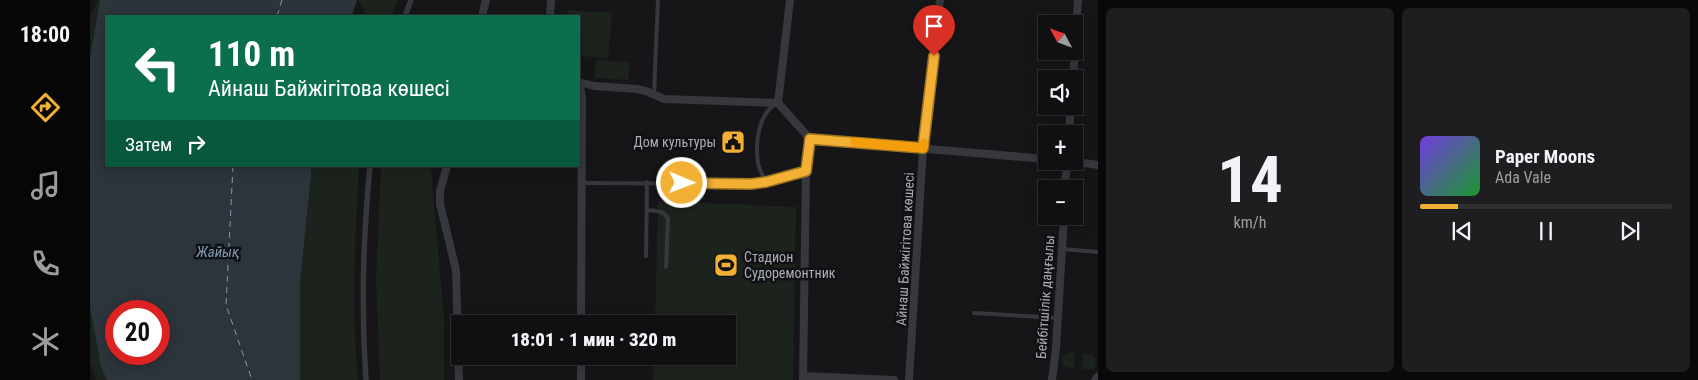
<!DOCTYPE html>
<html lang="ru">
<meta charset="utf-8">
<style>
body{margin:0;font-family:"Roboto Condensed",sans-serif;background:#1e1e20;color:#f1f3f6;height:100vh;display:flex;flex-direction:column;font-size:19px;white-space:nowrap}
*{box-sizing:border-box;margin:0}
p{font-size:16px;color:#9c9d9f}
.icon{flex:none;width:28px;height:28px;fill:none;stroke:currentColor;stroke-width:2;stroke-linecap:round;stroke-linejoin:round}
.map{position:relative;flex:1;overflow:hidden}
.sheet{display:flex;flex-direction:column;gap:8px;padding:8px;background:#09090a;width:600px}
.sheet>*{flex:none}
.banner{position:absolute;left:15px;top:15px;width:475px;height:152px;border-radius:0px;box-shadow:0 2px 12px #0003,0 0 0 1px #303032;background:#0b6e4f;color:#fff;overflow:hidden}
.needle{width:32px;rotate:311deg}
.controls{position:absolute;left:948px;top:15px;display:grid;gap:10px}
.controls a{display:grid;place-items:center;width:45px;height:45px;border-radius:0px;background:#101012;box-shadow:0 2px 12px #0003,0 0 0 1px #303032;font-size:25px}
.speed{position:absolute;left:15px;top:300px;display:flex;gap:10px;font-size:25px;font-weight:700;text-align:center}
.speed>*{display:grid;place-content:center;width:65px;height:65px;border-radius:50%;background:#101012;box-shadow:0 2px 12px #0003,0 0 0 1px #303032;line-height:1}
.speed .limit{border:8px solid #d22;background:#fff;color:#111}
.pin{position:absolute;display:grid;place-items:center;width:42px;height:42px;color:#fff;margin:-51px -21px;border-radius:50% 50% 50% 0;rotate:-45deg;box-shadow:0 0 5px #0007}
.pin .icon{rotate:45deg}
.me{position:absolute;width:55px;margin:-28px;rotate:91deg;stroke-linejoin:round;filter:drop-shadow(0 0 4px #0008)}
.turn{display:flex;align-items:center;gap:18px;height:105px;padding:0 20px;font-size:22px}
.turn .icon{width:65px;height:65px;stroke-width:2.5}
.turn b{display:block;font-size:35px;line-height:42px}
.then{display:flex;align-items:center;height:48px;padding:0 20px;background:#0003;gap:10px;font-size:19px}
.sheet .card{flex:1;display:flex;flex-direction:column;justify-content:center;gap:8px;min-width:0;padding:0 18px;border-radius:8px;background:#1e1e20}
.sheet .dial{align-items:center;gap:0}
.dial b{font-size:65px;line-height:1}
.song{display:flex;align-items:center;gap:15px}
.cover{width:60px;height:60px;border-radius:8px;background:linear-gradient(135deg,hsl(260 70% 55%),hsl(130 70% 35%))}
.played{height:5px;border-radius:2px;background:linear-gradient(90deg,#f2b134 15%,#303032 15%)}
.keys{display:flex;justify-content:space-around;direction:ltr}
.sheet .tiles{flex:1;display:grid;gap:8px;grid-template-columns:repeat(2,1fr)}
.trip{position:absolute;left:361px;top:315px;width:285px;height:50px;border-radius:0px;background:#101012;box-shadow:0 2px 12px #0003,0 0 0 1px #303032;font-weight:800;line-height:50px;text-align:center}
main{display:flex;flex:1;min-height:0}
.tabs{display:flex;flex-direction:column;width:90px;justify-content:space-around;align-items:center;background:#060607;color:#9c9d9f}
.tabs .icon{width:35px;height:35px}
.tabs .current{color:#f2b134}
.tabs b{font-size:22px;color:#f1f3f6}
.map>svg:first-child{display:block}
.green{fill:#1c231d}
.water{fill:#2c353c;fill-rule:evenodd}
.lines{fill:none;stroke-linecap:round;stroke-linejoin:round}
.ferry{stroke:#7f9bb3;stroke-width:1;stroke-dasharray:6 5;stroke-linecap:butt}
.service{stroke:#37383d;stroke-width:4}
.pedestrian{stroke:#37383d;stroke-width:5.5}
.minor{stroke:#37383d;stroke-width:8}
.tertiary{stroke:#37383d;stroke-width:9}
.route-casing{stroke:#9d7322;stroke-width:12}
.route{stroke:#f2b134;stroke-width:9}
.slow{stroke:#f59e0b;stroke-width:9}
.labels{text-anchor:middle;stroke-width:5;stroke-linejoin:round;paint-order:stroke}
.poi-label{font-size:14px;fill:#a8adb8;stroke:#111113;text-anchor:end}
.street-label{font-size:14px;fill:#a8adb8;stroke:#111113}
.water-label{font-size:15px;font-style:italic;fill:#7f9bb3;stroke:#111113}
</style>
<main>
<nav class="tabs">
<b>18:00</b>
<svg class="icon current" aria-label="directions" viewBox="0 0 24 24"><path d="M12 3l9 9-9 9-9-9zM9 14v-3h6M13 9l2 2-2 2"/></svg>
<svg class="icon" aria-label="music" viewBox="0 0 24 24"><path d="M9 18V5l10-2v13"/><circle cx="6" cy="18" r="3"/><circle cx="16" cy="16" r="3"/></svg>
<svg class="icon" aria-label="phone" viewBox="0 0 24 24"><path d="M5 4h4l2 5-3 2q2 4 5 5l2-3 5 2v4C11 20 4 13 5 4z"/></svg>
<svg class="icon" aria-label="climate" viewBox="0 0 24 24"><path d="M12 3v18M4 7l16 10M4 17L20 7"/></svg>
</nav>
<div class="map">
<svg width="1008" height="380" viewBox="0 0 1008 380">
<rect width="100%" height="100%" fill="#161618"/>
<path class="green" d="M 8,0 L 10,0 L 0,57 L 0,19 Z
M 268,0 L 308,0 L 302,16 L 277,16 Z
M 478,10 L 522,13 L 518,58 L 489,56 L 489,16 L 477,16 Z
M 506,60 L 540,62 L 538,80 L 505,78 Z
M 222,166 L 269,166 C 265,238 261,309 268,380 L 210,380 L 210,283 Z
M 291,166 L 327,166 L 341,169 L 354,318 L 354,380 L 290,380 L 286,281 Z
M 568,201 L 706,207 L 703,380 L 563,380 L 564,356 L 638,356 L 638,324 L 565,324 Z
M 0,308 L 11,367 L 17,380 L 6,380 L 0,362 Z
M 977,353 L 985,353 L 984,369 L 973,366 L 971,359 Z
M 993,354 L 1001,355 L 1005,357 L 1006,365 L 1004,369 L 992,370 Z"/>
<path class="water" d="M 10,0 L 267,0 L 262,16 L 16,16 L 16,166 L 222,166 L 210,283 L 210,380 L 17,380 L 11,367 L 0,308 L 0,57 ZM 26,311 L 69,311 L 69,354 L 26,354 Z"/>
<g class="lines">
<path class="ferry" d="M 187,16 L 192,0
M 143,166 L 136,305 L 162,380"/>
<path class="service" d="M 564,94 L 568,0
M 676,182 C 673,176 669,169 668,163 C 665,144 668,114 686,104
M 493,183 L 661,184 L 676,182 L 716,171
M 557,210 C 566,211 574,210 578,219 L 576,267
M 972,249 L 1008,252
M 556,256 L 557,182
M 884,313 L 968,318"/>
<path class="pedestrian" d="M 315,16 L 321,0
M 276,380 C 271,309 273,237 280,166"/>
<path class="minor" d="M 392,16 L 396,0
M 460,16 L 461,0
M 983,79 L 988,0
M 489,82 L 504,86 L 547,89 L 556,91 L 574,99 L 688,103 L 720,139 L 956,159
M 489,82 L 492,97 L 491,324
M 688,103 L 700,0
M 979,134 L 981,106
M 981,161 L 1008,165
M 357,166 L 350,191 L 350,204 L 366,270 L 369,380
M 975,189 L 977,161
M 713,376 L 804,380
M 491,380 L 491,356
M 713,380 L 716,171 L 720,139
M 819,380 L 833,148 L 850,0
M 962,380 L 966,348 L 974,216"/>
<path class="tertiary" d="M 1006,380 L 1008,377"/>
</g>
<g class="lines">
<g class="route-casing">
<path id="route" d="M 592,183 L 661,184 L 676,182 L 716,171 L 720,139 L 833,148 L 844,56"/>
</g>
<use href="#route" class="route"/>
<path class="slow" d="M 765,142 L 833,148 L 834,143"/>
</g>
<defs>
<g id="civic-square" transform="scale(1.25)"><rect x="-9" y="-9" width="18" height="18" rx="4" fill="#f2b134" stroke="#111113"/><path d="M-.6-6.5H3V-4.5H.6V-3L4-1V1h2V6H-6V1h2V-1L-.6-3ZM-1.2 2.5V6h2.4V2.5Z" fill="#111"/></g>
<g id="stadium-square" transform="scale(1.25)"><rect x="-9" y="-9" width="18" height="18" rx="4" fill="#f2b134" stroke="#111113"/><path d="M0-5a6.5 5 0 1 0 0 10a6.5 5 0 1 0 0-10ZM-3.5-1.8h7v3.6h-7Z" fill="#111"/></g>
</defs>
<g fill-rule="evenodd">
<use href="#civic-square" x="643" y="142"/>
<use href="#stadium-square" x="636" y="265"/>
</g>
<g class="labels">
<g class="poi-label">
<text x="626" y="147">Дом культуры</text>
<text x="654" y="262" text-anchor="start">Стадион<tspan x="654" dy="16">Судоремонтник</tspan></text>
</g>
<g class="street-label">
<text transform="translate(815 249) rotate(-87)" y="5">Айнаш Байжігітова көшесі</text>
<text transform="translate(955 297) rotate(-86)" y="5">Бейбітшілік даңғылы</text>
</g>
<g class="water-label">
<text x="128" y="257">Жайық</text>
</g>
</g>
</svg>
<div class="controls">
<a><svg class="needle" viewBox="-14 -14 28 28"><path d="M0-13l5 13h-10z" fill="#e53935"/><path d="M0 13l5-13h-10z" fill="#9c9d9f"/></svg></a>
<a><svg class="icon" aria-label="sound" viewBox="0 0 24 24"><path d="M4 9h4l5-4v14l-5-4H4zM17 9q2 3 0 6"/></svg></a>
<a>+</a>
<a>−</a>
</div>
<div class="speed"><div class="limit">20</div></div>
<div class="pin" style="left:844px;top:56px;background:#d93025"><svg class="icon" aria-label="arrive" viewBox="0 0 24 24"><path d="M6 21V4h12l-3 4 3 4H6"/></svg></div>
<svg class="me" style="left:592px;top:183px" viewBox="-20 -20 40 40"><circle r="17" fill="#f2b134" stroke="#fff" stroke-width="3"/><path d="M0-11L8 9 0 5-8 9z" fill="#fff"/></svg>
<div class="trip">18:01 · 1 мин · 320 m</div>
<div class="banner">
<div class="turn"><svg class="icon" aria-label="left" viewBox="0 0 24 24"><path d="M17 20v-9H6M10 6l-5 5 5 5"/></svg><div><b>110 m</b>Айнаш Байжігітова көшесі</div></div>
<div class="then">Затем<svg class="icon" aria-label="right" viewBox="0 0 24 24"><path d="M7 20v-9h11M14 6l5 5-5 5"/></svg></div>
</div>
</div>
<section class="sheet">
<div class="tiles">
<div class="card dial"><b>14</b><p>km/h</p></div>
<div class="card">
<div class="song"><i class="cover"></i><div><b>Paper Moons</b><p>Ada Vale</p></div></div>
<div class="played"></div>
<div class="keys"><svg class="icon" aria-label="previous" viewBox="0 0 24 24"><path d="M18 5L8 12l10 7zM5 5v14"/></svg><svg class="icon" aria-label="pause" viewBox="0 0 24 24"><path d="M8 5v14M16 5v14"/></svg><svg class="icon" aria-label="next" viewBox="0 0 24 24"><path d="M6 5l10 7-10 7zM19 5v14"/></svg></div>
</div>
</div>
</section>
</main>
